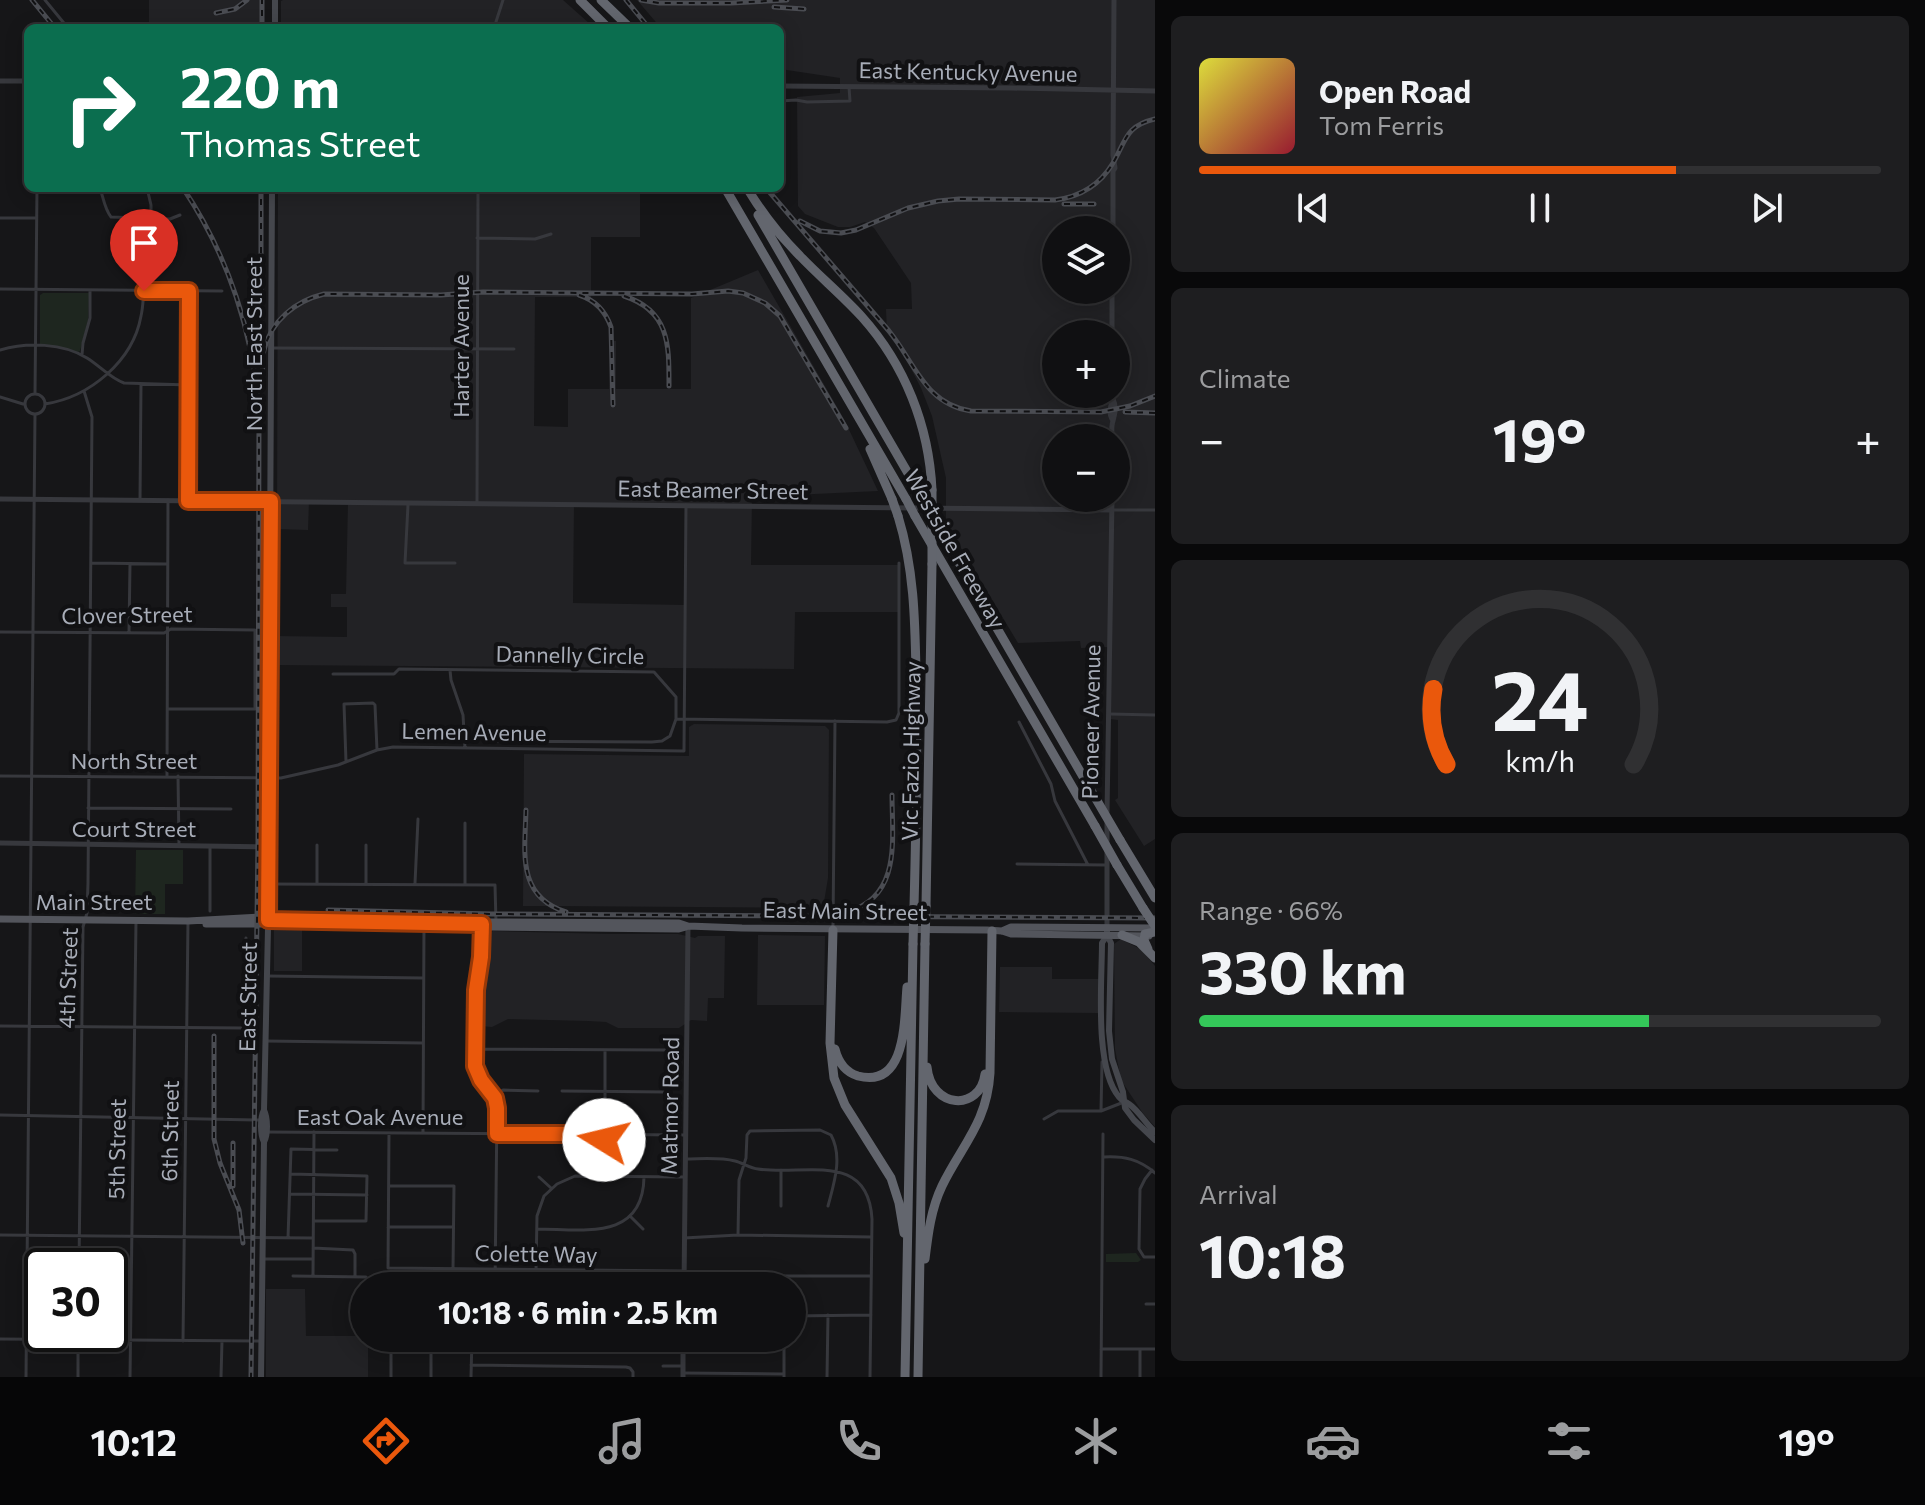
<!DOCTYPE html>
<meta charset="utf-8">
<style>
body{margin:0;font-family:Commissioner,sans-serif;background:#1e1e20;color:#f1f3f6;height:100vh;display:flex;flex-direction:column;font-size:30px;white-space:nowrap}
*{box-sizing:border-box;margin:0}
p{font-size:26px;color:#9c9d9f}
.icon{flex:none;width:44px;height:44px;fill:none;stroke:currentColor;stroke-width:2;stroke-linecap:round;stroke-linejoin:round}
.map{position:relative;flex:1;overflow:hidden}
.details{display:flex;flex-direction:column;gap:16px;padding:16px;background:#09090a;width:770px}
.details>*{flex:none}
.top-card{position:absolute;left:24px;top:24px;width:760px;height:168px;border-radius:12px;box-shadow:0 4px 20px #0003,0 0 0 2px #303032;background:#0b6e4f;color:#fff;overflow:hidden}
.fabs{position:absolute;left:1042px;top:216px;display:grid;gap:16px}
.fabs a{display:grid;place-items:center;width:88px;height:88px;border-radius:50%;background:#101012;box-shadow:0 4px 20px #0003,0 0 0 2px #303032;font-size:40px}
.speed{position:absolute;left:24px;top:1248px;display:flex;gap:16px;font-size:40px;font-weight:700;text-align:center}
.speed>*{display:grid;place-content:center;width:104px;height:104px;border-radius:50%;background:#101012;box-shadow:0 4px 20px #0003,0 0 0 2px #303032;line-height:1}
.speed .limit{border:4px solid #111;border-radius:12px;background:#fff;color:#111}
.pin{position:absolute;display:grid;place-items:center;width:68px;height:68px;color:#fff;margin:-82px -34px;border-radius:50% 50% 50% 0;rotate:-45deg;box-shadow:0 0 8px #0007}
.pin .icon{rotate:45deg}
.me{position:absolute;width:88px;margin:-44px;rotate:279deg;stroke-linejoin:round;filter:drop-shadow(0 0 6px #0008)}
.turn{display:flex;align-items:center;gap:28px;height:168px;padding:0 24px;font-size:36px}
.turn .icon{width:104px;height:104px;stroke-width:2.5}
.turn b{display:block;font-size:56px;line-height:68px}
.big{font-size:60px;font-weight:700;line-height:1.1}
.details .tile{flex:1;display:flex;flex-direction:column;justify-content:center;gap:12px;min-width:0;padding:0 28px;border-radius:12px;background:#1e1e20}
.details .dial{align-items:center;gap:0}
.dial svg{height:208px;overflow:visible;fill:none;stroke:#303032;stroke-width:7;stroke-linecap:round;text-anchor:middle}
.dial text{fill:#f1f3f6;stroke:none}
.song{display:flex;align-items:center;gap:24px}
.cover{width:96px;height:96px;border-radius:12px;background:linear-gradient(135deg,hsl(60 70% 55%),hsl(350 70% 35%))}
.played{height:8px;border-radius:4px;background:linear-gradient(90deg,#ea580c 70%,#303032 70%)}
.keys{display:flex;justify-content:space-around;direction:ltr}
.heat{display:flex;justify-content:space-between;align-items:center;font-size:44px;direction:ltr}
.charge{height:12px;border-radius:6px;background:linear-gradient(90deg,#34c759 66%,#303032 0)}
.trip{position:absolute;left:350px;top:1272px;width:456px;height:80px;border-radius:40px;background:#101012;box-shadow:0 4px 20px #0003,0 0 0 2px #303032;font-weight:700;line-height:80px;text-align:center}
.dock{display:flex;height:128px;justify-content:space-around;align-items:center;background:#060607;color:#9c9d9f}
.dock .icon{width:56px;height:56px}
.dock .on{color:#ea580c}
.dock b{font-size:36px;color:#f1f3f6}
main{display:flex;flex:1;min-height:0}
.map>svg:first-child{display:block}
.built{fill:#222225;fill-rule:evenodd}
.green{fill:#1e261f}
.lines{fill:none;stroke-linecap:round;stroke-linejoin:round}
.minor{stroke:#37383d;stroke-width:3}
.tertiary{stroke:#37383d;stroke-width:5}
.secondary{stroke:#45474d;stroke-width:6}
.primary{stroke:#53555c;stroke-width:7}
.motorway{stroke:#63666e;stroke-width:9}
.rail-casing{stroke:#4a4c52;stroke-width:5}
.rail{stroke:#111113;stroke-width:2;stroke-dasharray:6;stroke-linecap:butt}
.motorway-bridge{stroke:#63666e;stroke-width:9}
.route-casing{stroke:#983908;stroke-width:20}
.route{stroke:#ea580c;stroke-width:14}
.labels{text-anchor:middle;stroke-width:8;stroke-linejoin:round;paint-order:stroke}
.street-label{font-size:22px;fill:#a8adb8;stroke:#111113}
</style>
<main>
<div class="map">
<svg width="1155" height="1377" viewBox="0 0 1155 1377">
<rect width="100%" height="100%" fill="#161618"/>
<path class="built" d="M 149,0 L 262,0 L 262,28 L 149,28 Z
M 283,0 L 563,0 L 590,24 L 590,28 L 281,28 L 281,1 Z
M 637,0 L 1155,0 L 1155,839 L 1144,846 L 1115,800 L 1118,798 L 1118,720 L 1110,719 L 1110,647 L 1081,648 L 1080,641 L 1018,643 L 946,523 L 946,478 L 932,416 L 921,388 L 904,355 L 887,333 L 886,309 L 912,309 L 911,283 L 874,228 L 865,222 L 850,227 L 838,227 L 805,214 L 798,206 L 797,97 L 840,93 L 840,78 L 780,69 L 780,28 L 661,28 ZM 1056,230 L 1116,230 L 1116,290 L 1056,290 ZM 1056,334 L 1116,334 L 1116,394 L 1056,394 ZM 1056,438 L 1116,438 L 1116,498 L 1056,498 Z
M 278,188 L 640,188 L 640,237 L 591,237 L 591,297 L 535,297 L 534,426 L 568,427 L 568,389 L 609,389 L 610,341 L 616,341 L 616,389 L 691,389 L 691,298 L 758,270 L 844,419 L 878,491 L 752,497 L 751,565 L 899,565 L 898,612 L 795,612 L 794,669 L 274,665 L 274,636 L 347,637 L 347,607 L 331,607 L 331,594 L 346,594 L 348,502 L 309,501 L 308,530 L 277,529 ZM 574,504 L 686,505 L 685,605 L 573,603 Z
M 694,724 L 825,726 L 829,730 L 828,878 L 823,908 L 555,906 L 551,904 L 549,906 L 523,906 L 524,754 L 689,756 L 689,727 Z
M 278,926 L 302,926 L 302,971 L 274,971 L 274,929 Z
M 493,931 L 610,934 L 678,934 L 695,938 L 698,936 L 725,936 L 724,998 L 708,998 L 707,1021 L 691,1020 L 679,1028 L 618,1028 L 606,1022 L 588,1021 L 508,1019 L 492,1027 L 481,1026 L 481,988 L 486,958 L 487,934 Z
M 758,935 L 825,936 L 824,1005 L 757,1005 Z
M 1121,939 L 1142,950 L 1155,966 L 1155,1127 L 1142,1112 L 1121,1080 L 1115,1049 L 1114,944 Z
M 1000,967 L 1052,967 L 1052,979 L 1099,979 L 1099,1013 L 999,1012 Z
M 266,1289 L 305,1289 L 306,1336 L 364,1336 L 364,1338 L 368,1338 L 368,1377 L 266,1377 Z"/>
<path class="green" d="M 43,293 L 89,293 L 88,320 L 80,351 L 78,352 L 40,344 L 40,295 Z
M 136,850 L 183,850 L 183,884 L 165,884 L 165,914 L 135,914 Z
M 1136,1253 L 1141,1260 L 1138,1262 L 1106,1262 L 1106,1254 Z
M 502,1273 L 577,1273 L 577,1286 L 498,1286 L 500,1275 Z
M 476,1338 L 576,1338 L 576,1344 L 476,1343 Z"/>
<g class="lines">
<path class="minor" d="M 45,0 L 68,28
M 494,28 L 503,0
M 780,101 L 796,100 L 807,102 L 850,101 L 849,87
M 100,188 C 103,197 105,210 111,217 L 170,219 L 180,215
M 147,188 L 151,205 L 151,219
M 272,189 L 477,190
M 0,218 L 36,218
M 477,238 L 535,239 L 551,234
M 0,289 L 222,291
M 271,348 L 514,349
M 0,350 C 27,342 63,343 87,358 C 100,366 110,378 124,383 L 189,385
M 82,355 L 83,343 L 90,318 L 90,290
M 35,393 L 37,188
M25 404a10 10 0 1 1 20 0a10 10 0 1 1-20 0Z
M 0,397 L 23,404
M 45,404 C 90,397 133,361 141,316 C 143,308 143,299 144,291
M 140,500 L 141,384
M 188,501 L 189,292
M 477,503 L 478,188
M 408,505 L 405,563 L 455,563
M 1112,510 L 1155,510
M 91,563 L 167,564
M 0,632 L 164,633 L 171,629 L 255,630 L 255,709 L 168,709
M 129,632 L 130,564
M 450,670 L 451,680 L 463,715 L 465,748
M 333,674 L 394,674 L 399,669 L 654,672 L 676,697 L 676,719 L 670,736 L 662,741 L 652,742 L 485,741
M 1110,714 L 1155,715
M 677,719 L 887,722 L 896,720 L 899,713 L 899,563
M 1019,722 L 1051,784 L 1055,801 L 1088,865
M 346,762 L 344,704 L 373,703 L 375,705 L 377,750
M 0,776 L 281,778 L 338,765 L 377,750 L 393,747 L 684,751 L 686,505
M 167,776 L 168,500
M 178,776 L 179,845
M 88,808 L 231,809
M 1017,864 L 1106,865
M 415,883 L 418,819
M 465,883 L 465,823
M 268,884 L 495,885 L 496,922
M 317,884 L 317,845
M 366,884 L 366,845
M 210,911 L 210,846
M 482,925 L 481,957 L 476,990 L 475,1066 L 481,1080 L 493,1095 L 497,1108 L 495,1286
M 833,926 L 835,721
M 245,957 L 246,938
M 267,976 L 423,978
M 0,1026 L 244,1028 L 245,962
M 265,1041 L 423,1043
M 475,1049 L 667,1050
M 562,1091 L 666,1092
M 493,1095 L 503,1090 L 538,1091
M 1101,1111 L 1102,1062
M 0,1115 L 260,1120
M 1044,1119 L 1058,1111 L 1101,1111 L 1124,1102
M 266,1132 L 685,1135
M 423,1132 L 424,924
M 389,1133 L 388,1268 L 684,1271
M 1104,1157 C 1124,1156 1139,1159 1155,1173
M 685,1159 C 701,1159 719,1157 735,1161 C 743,1163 750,1168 758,1169 C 804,1176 868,1150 872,1219 L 870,1377
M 781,1170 L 781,1206
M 1152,1170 L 1145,1179 L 1140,1189 L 1139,1249 L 1144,1257 L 1155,1257
M 291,1174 L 367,1176 L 366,1221 L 314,1221
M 605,1176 L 605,1050
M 539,1177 L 551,1188
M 389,1186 L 454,1186 L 453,1269
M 290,1194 L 367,1195
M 630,1216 L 643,1229
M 388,1227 L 452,1227
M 537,1229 C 582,1229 643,1242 644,1177
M 0,1235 L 313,1238
M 738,1235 L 739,1180 L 746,1158 L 747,1135 L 750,1131 L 820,1130 L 831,1135 C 843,1157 834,1183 828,1206
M 288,1238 L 291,1149 L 337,1150
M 684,1238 L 738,1235 L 871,1237
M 313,1248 L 353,1250 L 355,1254 L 355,1277
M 264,1259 L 312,1259
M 79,1266 L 83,927 L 87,913 L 88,883 L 92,417 L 84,391
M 536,1270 L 537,1216 L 544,1196 L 557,1184 L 575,1176 L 685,1177
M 293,1276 L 366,1277
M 313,1276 L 314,1132
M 599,1286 L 599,1271
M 642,1286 L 642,1271
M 730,1286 L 731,1277 L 736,1276 L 870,1276
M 1146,1304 L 1155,1304
M 792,1316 L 871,1315
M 784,1338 L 784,1377
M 0,1339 L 260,1341
M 183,1341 L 188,921
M 1101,1349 L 1155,1349
M 1140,1349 L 1140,1377
M 471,1365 L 626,1367 L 630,1368 L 633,1372 L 633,1377
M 663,1366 L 683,1366
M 683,1373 L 784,1374
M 26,1377 L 35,414
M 78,1377 L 78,1334
M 130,1377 L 136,921
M 221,1377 L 222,1341
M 391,1377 L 391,1338
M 431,1377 L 431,1338
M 471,1377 L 472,1338
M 827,1377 L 828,1315
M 1101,1377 L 1103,1134"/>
<path class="tertiary" d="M 0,81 L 28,81
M 780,86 L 1012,88 L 1155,91
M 1113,171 L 1115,168 L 1113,155 L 1114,0
M 1113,230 L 1113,171
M 1112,290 L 1112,334
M 1112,419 C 1107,410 1113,403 1113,394
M 1112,438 C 1112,433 1111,426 1113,421 C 1115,412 1117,408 1113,399
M 0,499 L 1112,510
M 1107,813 L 1112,498
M 0,843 L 267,847
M 1107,928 L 1107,823
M 684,1286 L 688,926
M 683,1377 L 683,1338"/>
<path class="secondary" d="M 275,28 L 275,0
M 1107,928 L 1107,935 L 1111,943 L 1109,1031 L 1112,1059 L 1123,1092 L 1125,1108 L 1134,1120 L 1155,1140
M 1107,935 L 1102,943 C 1102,981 1094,1068 1119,1097 C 1124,1103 1124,1100 1129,1104 C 1139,1111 1146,1124 1155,1132
M 264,1142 C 260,1135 260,1117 264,1110
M 261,1377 L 264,1142 C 268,1135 268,1118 264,1110 L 268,928 L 272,188"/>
<path class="primary" d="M 0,919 L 188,921 L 261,917 L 268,920 L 482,924 L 489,922 L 679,923 L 688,926 L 742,928 L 987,930 L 1002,931 L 1011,934 L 1149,936
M 206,924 L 261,924 L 268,920
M 482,924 L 489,927 L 679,929 L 686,927
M 1002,931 L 1011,927 L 1155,928"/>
<path class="motorway" d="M 580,0 L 608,28
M 601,0 L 630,28
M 725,188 L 906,499
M 747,188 C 762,213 779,235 800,256 C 820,277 842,295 862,317 C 905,365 929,426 932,490
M 758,215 L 923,499
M 870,449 L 892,499
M 898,516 C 914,568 915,619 916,673 C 918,751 916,829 914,907
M 915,516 L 1095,826
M 932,516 L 1096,799
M 1120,840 L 1155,898
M 1117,865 L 1143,908
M 926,906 L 932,564
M 833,930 L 830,1043 L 834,1078 L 845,1105 L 891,1178 L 899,1203 L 904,1233
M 1122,935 L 1139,942 L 1155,958
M 1148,949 L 1144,940 L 1145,934 L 1155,932
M 835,1049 C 838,1061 845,1072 858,1076 C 908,1089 904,1017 907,987
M 927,1067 C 931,1109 980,1112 985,1074
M 925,1259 C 928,1234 931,1209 942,1186 C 962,1145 987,1123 990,1073 L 992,931
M 905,1377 L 913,944
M 918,1377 L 925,944"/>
<g class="rail-casing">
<path id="rail" d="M 32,0 L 55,28
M 626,0 L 649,28
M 641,0 L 659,3 L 731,3 L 787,0
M 774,7 L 804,9
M 216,13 L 235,9 L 247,0
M 262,28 L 262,0
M 183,188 C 228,255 254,334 259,414 L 258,841 L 251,1377
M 766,188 L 889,331 C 915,363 925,404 971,411 L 1101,412 L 1130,406 L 1155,396
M 1064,204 L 1094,204
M 800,221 L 820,231 L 841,233 L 856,230 L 908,208 L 938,201 L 959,199 L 1055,200 C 1079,197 1100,185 1113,163 C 1126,141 1125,126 1155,119
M 579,295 C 595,300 605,310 611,327 L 613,405
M 624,296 C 670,311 669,345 669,386
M 261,349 L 261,188
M 262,377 C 263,368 262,359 264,350 C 271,321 295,301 324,294 L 441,295 L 483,292 L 692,294 L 728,291 L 743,293 L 765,303 L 780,316 L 846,428
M 1125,412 L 1155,413
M 526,810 C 525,852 516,896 566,912
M 328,910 L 492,914 L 1155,918
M 847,912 C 902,897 892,839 892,795
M 214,1036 L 214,1139 L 220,1163 L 239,1210 L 243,1243
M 233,1186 L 233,1143"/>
</g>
<use href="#rail" class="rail"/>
<path class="motorway-bridge" d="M 892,499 L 898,516
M 906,499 L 915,516
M 932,564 L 932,490
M 1096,799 L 1120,840
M 1095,826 L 1117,865
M 1143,908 L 1155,926
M 913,944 L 914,907
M 925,944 L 926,906"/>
</g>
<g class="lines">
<g class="route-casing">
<path id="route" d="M 144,291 L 189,291 L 188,501 L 271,501 L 268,920 L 482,924 L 481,957 L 476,990 L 475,1066 L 481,1080 L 495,1098 L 497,1108 L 497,1134 L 604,1134 L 604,1140"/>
</g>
<use href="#route" class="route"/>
</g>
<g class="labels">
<g class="street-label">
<text transform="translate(968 72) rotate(1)" y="8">East Kentucky Avenue</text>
<text transform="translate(254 344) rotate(-90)" y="8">North East Street</text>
<text transform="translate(461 346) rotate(-90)" y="8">Harter Avenue</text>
<text transform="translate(713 490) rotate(1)" y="8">East Beamer Street</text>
<text transform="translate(955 549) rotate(60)" y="8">Westside Freeway</text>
<text transform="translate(127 615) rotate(-1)" y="8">Clover Street</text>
<text transform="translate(570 655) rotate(1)" y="8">Dannelly Circle</text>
<text transform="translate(1091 722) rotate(-89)" y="8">Pioneer Avenue</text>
<text transform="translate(474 732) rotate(1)" y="8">Lemen Avenue</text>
<text transform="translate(911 751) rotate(-89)" y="8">Vic Fazio Highway</text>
<text x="134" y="769">North Street</text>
<text x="134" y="837">Court Street</text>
<text x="94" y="910">Main Street</text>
<text transform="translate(845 911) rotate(1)" y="8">East Main Street</text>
<text transform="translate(68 978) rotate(-88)" y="8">4th Street</text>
<text transform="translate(248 997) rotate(-89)" y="8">East Street</text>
<text transform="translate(670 1106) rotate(-89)" y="8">Matmor Road</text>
<text x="380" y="1125">East Oak Avenue</text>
<text transform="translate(170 1131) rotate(-89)" y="8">6th Street</text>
<text transform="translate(117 1149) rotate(-89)" y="8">5th Street</text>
<text transform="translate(536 1254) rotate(1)" y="8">Colette Way</text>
</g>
</g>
</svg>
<div class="fabs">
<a><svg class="icon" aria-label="layers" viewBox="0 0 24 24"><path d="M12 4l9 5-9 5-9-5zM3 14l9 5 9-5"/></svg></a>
<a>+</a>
<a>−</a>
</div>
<div class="speed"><div class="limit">30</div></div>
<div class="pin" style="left:144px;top:291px;background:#d93025"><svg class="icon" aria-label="arrive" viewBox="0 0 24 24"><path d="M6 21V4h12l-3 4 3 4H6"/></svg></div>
<svg class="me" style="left:604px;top:1140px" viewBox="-20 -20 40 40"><circle r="19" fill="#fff"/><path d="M0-13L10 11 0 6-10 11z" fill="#ea580c"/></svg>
<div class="trip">10:18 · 6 min · 2.5 km</div>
<div class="top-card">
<div class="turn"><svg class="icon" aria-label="right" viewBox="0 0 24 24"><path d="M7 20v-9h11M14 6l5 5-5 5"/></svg><div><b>220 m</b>Thomas Street</div></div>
</div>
</div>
<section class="details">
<div class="tile">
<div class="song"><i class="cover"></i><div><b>Open Road</b><p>Tom Ferris</p></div></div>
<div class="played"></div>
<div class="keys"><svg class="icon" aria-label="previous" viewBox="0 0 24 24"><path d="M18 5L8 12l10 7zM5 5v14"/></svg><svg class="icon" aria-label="pause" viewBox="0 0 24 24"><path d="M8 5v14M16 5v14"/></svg><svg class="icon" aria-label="next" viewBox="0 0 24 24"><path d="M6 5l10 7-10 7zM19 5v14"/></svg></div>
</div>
<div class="tile"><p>Climate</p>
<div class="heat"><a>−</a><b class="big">19°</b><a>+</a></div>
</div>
<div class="tile dial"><svg viewBox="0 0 100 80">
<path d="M14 69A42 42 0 1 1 86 69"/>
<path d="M14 69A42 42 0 0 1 9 40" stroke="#ea580c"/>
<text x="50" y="56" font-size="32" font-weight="700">24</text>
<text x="50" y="72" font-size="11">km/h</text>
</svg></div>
<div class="tile"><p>Range · 66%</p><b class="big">330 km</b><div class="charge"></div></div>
<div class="tile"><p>Arrival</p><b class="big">10:18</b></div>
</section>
</main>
<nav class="dock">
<b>10:12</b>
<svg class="icon on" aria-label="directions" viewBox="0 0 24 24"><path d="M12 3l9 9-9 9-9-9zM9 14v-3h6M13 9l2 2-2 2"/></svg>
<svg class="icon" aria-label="music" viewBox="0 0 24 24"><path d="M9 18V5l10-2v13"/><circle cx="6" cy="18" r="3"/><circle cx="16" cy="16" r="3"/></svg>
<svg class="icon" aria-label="phone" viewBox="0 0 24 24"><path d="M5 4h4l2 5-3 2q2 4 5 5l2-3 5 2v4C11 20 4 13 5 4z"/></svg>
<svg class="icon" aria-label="climate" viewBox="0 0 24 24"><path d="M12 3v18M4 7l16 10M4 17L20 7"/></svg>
<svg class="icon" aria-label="car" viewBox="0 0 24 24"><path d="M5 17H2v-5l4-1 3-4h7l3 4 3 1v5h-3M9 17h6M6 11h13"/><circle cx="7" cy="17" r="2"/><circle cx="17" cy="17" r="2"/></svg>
<svg class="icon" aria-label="filters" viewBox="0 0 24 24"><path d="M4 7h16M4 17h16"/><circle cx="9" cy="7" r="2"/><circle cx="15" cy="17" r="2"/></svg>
<b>19°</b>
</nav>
